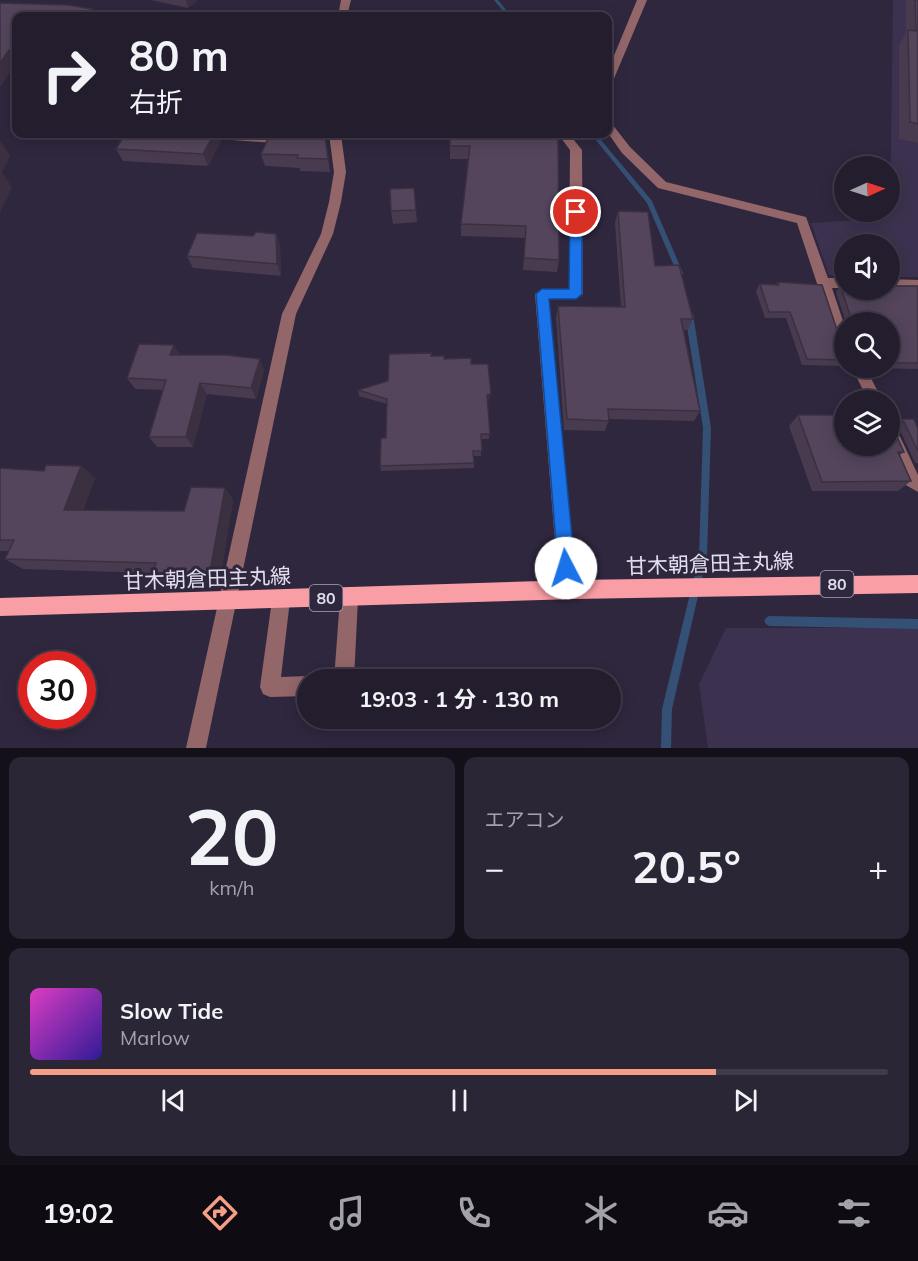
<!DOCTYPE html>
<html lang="ja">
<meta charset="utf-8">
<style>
body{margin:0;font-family:Mulish,"Noto Sans JP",sans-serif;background:#2b2636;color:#f1f3f6;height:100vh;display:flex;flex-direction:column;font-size:22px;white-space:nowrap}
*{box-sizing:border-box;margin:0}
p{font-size:20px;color:#a3a2aa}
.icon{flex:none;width:33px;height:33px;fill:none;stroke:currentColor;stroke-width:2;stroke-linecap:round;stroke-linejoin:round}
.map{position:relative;height:748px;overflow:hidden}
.panel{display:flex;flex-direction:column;gap:9px;padding:9px;background:#131019;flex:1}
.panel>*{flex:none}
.guide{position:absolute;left:12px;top:12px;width:600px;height:126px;border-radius:12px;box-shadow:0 3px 15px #0003,0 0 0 2px #403b4a;background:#231d2e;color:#f1f3f6;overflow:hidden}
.needle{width:39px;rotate:87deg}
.controls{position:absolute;left:834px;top:156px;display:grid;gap:12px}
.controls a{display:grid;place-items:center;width:66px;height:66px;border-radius:50%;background:#231d2e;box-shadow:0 3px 15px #0003,0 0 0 2px #403b4a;font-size:30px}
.speed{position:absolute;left:18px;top:651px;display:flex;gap:12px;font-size:30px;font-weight:700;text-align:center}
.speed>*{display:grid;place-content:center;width:78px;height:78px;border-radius:50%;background:#231d2e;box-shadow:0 3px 15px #0003,0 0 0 2px #403b4a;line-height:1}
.speed .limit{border:9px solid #d22;background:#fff;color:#111}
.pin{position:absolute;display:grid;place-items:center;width:51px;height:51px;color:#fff;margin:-26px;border:3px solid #fff;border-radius:50%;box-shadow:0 2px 6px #0007}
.me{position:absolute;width:66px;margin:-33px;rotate:355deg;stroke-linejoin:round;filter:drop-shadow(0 0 4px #0008)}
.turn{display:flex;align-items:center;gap:21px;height:126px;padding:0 18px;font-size:27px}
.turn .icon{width:78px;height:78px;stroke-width:2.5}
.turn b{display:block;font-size:42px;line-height:51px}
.big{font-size:45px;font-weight:700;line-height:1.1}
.panel .widget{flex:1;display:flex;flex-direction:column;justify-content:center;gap:9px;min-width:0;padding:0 21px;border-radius:12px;background:#2b2636}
.panel .dial{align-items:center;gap:0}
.dial b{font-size:78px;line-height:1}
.song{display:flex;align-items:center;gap:18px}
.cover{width:72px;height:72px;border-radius:9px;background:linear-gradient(135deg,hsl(310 70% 55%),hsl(250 70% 35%))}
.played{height:6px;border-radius:3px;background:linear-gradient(90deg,#f49e86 80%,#403b4a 80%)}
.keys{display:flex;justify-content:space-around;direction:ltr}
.heat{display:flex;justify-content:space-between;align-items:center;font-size:33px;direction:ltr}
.panel .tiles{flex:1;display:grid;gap:9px;grid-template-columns:1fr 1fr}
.widget:last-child{grid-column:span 2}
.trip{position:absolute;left:297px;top:669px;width:324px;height:60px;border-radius:30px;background:#231d2e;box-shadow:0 3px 15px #0003,0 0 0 2px #403b4a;font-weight:700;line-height:60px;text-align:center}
.tab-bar{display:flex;height:96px;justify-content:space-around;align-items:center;background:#0e0c12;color:#a3a2aa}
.tab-bar .icon{width:42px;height:42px}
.tab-bar .selected{color:#f49e86}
.tab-bar b{font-size:27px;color:#f1f3f6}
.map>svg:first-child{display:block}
.built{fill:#3c324f}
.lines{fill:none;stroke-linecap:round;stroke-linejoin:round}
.stream{fill:#345074;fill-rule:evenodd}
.minor{fill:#936669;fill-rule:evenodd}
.major{fill:#fa9ea6;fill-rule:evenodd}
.wall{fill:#483b4f}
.shaded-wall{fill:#3b3040}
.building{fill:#54455c;stroke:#3b3040;stroke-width:1.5}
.route{fill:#1a73e8;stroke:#114b97;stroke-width:1.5}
.labels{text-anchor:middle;stroke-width:6;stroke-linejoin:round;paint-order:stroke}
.shield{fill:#2f273e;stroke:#aca7b8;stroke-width:1.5}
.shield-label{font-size:16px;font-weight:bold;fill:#e2deed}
.near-street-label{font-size:21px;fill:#e2deed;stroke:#2f273e}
</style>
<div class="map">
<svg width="918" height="748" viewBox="0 0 918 748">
<rect width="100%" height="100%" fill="#2f273e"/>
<path class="built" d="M 893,0 L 918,0 L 918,277 L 890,277 L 890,244 L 844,244 L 844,276 L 829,275 L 811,223 L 887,218 L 887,212 L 890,212 Z
M 726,628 L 918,628 L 918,748 L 708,748 L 699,684 Z"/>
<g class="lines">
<path class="stream" d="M 494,0 L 498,0 L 511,16 L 507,16 Z
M 591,134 L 596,134 L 652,201 L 683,273 L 682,275 L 678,275 L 677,273 L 647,203 Z
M 689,311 L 693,314 L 711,428 L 707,557 L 672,709 L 671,748 L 661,748 L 662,709 L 699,557 L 703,428 L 685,314 Z
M 769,616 L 918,619 L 918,629 L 769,626 L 766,624 L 764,621 L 766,618 Z"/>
<path class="minor" d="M 341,0 L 351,0 L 347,16 L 338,16 Z
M 637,0 L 647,0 L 613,81 L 608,84 L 608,70 Z
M 608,123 L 612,124 L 630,147 L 666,182 L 806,217 L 828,278 L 844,278 L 844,288 L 832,288 L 844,324 L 844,350 L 839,348 L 837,344 L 797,223 L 658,188 L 622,153 L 608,133 Z
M 186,134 L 239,134 L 286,136 L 292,140 L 286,144 L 192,137 Z
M 329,134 L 341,134 L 346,172 L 341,202 L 333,234 L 296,314 L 206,748 L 186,748 L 282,314 L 321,234 L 329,202 L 334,172 Z
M 558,134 L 569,134 L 582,150 L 583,294 L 576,299 L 549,299 L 577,591 L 575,598 L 568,600 L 561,598 L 559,591 L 535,294 L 542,289 L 569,289 L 570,150 Z
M 890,279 L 918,280 L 918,290 L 890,289 Z
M 852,368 L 866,368 L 882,400 L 868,400 Z
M 890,426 L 896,428 L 918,475 L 918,492 L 904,484 L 887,446 L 890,446 Z
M 349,589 L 356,591 L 358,598 L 354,680 L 334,680 L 340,598 L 342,591 Z
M 281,591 L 288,593 L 290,600 L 281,677 L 308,676 L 315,679 L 308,680 L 308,696 L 270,697 L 263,694 L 260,687 L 272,600 L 274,593 Z"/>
<path class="major" d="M 918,575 L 918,593 L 574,599 L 0,616 L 0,598 L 574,580 Z"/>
</g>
<path class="wall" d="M 151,0 L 198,0 L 188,8 Z
M 906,0 L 918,0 L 918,143 L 899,139 L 899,46 L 906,32 Z
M 0,3 L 16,16 L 16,63 L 0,87 Z
M 270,134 L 320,134 L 320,136 L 325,136 L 330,172 L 300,171 L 300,168 L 265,166 L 261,154 Z
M 450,134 L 558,134 L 559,260 L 557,272 L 523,270 L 525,238 L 461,236 L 461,224 L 468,159 L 450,159 Z
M 221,141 L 208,166 L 123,161 L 116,149 Z
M 414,188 L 417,222 L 393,224 L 391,211 Z
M 618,211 L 655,266 L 693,319 L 688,330 L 684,330 L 700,411 L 694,421 L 609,419 L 605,431 L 564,430 L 556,317 L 558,306 L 621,307 L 615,223 Z
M 276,234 L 280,246 L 281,276 L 193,268 L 187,256 Z
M 778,282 L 844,342 L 844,366 L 802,365 L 786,318 L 765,318 L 756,291 L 760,284 L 776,285 Z
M 840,285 L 918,286 L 918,369 L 870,368 L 869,368 L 890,368 L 890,322 L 846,322 L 836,292 Z
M 180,355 L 264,370 L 256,399 L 207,394 L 193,447 L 157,447 L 149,437 L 163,390 L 135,389 L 127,378 Z
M 432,356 L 471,364 L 490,399 L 487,400 L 489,439 L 481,439 L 481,456 L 474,456 L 474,468 L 381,471 L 380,466 L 386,438 L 387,404 L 359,396 L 358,390 L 388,381 Z
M 798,415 L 900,419 L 918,429 L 918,463 L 915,463 L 900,430 L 897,437 L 904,452 L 900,455 L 911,481 L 898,491 L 812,491 L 789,426 Z
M 81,466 L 95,478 L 83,510 L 184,511 L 225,488 L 233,500 L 219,586 L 162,588 L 150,579 L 152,573 L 23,569 L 5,559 L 9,551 L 0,551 L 0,468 L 44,471 Z"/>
<path class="shaded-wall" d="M 186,0 L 198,0 L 188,8 Z
M 92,9 L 95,16 L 83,16 Z
M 9,50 L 16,63 L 0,87 L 0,63 Z
M 214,134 L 218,134 L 221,141 L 208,166 L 203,154 Z
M 325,136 L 328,149 L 330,172 L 328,159 Z
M 0,141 L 10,156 L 2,173 L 12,187 L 0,213 Z
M 276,234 L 280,246 L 281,276 L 277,264 Z
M 174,345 L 181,356 L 170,355 Z
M 260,359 L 264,370 L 256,399 L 251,388 Z
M 200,383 L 207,394 L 193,447 L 186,437 Z
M 491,394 L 490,399 L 486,400 L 487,395 Z
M 81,466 L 95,478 L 79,521 L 64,510 Z
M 225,488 L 233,500 L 219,586 L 209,577 Z"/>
<path class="building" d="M 915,0 L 918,0 L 918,124 L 910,122 L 908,30 L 916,31 Z
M 0,3 L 69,5 L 92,9 L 83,16 L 16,16 L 16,50 L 9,50 L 0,63 Z
M 306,11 L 326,11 L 324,16 L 304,16 Z
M 125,134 L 214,134 L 203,154 L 116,149 Z
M 270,134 L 287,134 L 325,136 L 328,159 L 297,158 L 298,155 L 261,154 Z
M 450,134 L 558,134 L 559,260 L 524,258 L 526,226 L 461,224 L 470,146 L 450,146 Z
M 414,188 L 416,210 L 391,211 L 390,189 Z
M 618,211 L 648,212 L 655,266 L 679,265 L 693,319 L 681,319 L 700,411 L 608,409 L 609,421 L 567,419 L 558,306 L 625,307 Z
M 256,232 L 276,234 L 277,264 L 187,256 L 197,233 L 253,236 Z
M 778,282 L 822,285 L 840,339 L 844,342 L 844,360 L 807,359 L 790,312 L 769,312 L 760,284 L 779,285 Z
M 840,285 L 844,285 L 844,290 L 890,290 L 890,286 L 918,286 L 918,363 L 890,363 L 890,322 L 851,322 L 851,318 Z
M 139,344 L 174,345 L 170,355 L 226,355 L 260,359 L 251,388 L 200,383 L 186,437 L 149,437 L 166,380 L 127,378 Z
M 432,353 L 431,356 L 444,356 L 444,359 L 471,358 L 471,364 L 488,364 L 491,394 L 487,395 L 490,434 L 481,434 L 482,451 L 473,451 L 474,463 L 380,466 L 381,438 L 386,438 L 387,399 L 358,390 L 388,381 L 389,354 Z
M 890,414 L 900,414 L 900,434 L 897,437 L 904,452 L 898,452 L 911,481 L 822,482 L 798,415 L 844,415 L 844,446 L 890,446 Z
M 899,419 L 914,419 L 918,429 L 918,451 L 904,422 Z
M 46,465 L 81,466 L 64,510 L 184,511 L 191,487 L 225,488 L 209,577 L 150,579 L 156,563 L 5,559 L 14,540 L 0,540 L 0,468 L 44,471 Z"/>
<path class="route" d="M 576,208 L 582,212 L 582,294 L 576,299 L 549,299 L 575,568 L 572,574 L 566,576 L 561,574 L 558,568 L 536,294 L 542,289 L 569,289 L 570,212 Z"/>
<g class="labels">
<g class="shield">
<rect x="820.5" y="571" width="33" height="26" rx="4.5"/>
<rect x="309.5" y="585" width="33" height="26" rx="4.5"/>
</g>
<g class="shield-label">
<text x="837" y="590">80</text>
<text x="326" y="604">80</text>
</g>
<g class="near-street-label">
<text transform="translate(710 564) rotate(-2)" y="7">甘木朝倉田主丸線</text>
<text transform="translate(207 579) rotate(-2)" y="7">甘木朝倉田主丸線</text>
</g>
</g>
</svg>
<div class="controls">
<a><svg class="needle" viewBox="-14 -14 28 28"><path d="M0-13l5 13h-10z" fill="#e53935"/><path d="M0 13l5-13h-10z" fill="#a3a2aa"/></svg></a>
<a><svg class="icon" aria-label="sound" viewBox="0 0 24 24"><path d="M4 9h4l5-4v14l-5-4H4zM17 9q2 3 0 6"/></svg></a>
<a><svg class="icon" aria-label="search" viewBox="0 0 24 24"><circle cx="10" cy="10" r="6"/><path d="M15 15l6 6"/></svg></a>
<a><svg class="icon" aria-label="layers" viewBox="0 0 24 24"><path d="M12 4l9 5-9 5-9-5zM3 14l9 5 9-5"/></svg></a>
</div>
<div class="speed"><div class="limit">30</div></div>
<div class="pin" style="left:576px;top:212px;background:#d93025"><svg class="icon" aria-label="arrive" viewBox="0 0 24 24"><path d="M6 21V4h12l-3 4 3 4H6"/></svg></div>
<svg class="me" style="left:566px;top:568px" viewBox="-20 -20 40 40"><circle r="19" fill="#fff"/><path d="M0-13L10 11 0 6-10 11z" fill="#1a73e8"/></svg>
<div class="trip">19:03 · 1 分 · 130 m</div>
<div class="guide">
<div class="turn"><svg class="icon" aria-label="right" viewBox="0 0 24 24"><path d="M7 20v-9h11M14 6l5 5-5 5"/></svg><div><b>80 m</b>右折</div></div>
</div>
</div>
<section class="panel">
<div class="tiles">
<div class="widget dial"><b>20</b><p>km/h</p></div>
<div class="widget"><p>エアコン</p>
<div class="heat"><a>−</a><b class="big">20.5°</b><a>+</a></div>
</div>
<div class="widget">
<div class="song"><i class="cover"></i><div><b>Slow Tide</b><p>Marlow</p></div></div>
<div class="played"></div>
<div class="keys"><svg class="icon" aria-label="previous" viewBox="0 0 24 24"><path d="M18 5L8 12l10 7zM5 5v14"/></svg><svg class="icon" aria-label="pause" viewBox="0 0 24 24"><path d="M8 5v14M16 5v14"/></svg><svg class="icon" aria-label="next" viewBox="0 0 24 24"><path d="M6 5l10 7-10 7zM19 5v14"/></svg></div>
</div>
</div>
</section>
<nav class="tab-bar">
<b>19:02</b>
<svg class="icon selected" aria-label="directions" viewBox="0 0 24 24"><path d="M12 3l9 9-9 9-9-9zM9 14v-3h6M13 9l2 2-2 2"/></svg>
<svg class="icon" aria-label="music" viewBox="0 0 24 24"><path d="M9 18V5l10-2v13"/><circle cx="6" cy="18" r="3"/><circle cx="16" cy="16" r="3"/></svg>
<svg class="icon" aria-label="phone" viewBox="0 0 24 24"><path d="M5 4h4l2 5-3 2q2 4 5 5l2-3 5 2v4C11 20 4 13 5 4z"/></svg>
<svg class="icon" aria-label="climate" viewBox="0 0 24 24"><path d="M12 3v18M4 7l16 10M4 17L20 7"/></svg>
<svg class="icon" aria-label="car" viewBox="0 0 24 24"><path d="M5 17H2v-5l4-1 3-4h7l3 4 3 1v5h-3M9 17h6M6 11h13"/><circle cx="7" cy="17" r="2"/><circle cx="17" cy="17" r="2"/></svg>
<svg class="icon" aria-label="filters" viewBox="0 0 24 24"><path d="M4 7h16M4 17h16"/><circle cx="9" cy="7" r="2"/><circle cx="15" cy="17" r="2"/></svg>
</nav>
